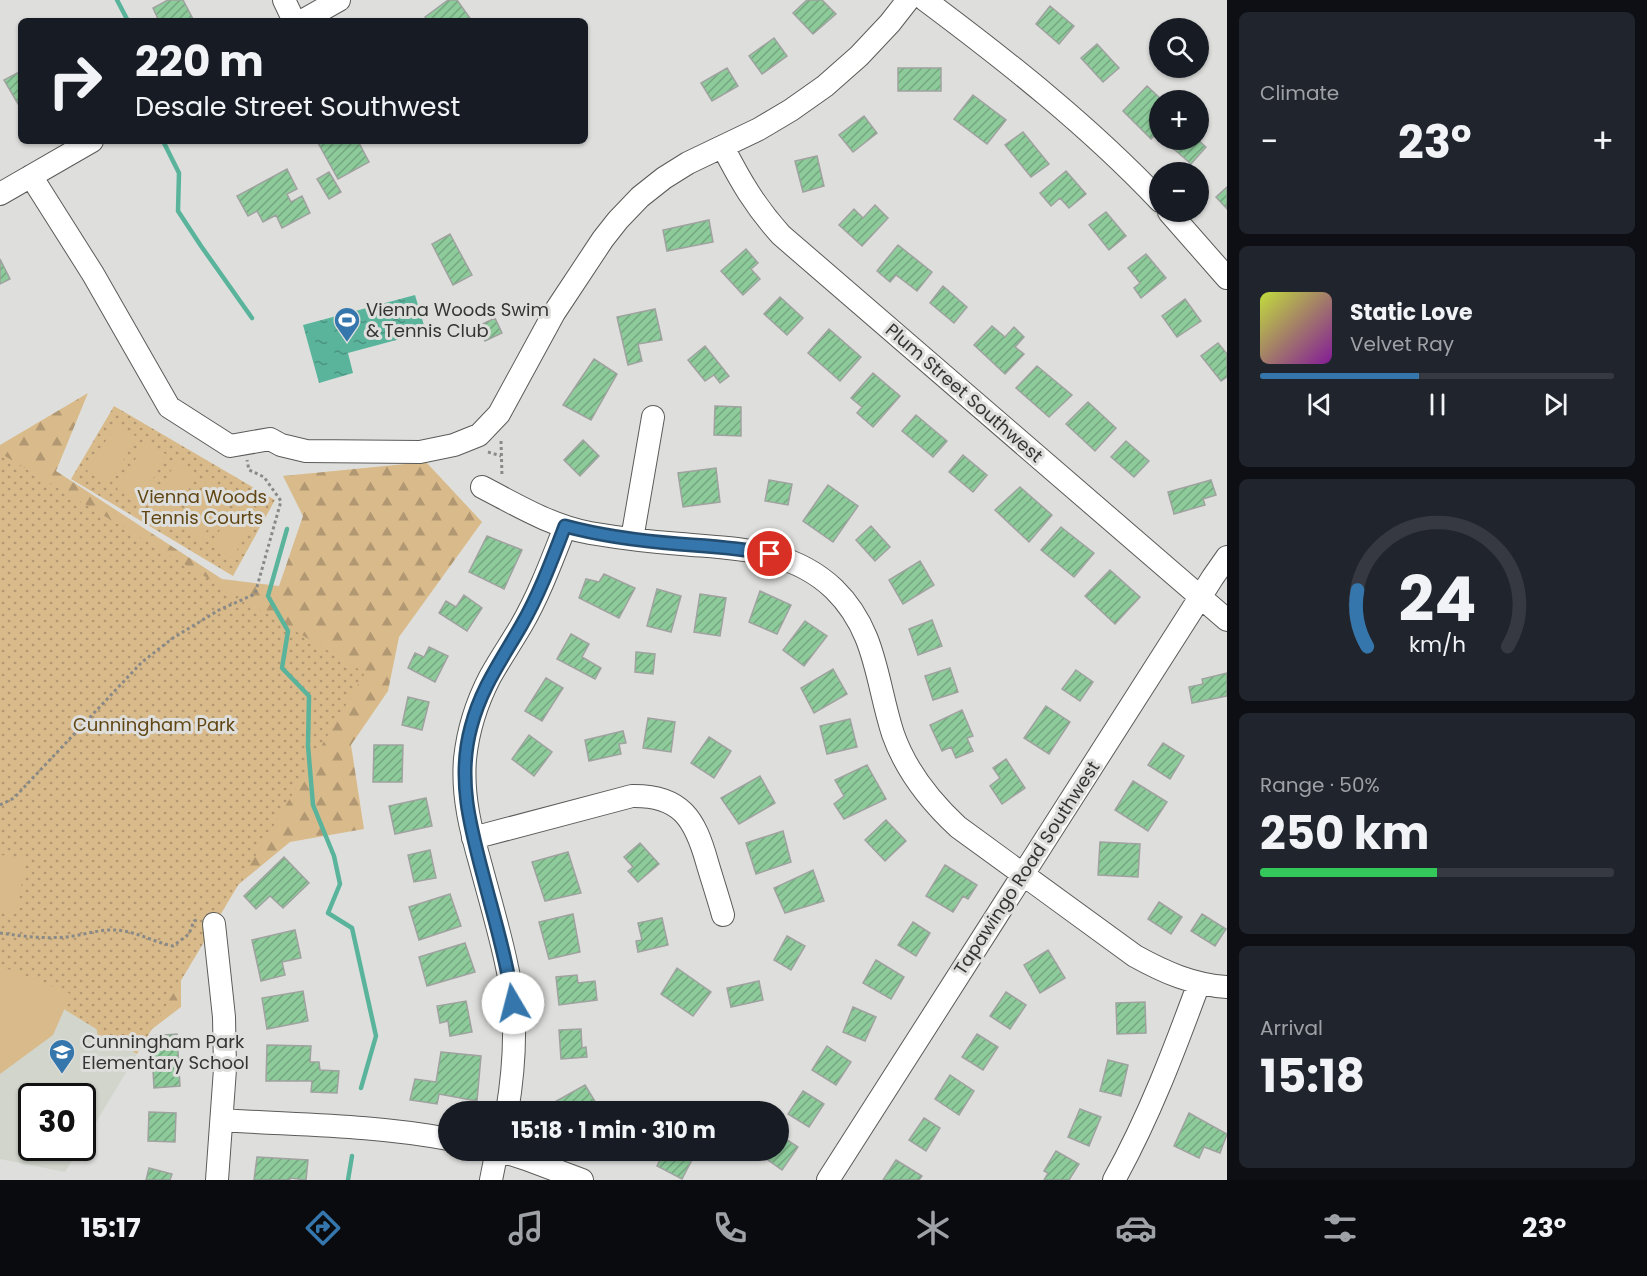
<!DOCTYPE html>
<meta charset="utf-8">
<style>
body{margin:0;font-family:Poppins,sans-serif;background:#20242c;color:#f1f3f6;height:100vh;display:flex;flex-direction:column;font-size:22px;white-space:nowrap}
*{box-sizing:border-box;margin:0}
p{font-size:20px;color:#9ea1a6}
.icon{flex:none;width:33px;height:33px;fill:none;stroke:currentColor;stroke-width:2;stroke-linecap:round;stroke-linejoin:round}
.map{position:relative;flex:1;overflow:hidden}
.panel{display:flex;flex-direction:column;gap:12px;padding:12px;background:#0d0f14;width:420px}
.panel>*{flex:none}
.hud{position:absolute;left:18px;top:18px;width:570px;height:126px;border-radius:9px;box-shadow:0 2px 4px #0004;background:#171b24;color:#f1f3f6;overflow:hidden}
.tools{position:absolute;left:1149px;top:18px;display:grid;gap:12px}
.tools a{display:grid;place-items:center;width:60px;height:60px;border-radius:50%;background:#171b24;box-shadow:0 2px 4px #0004;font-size:30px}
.speed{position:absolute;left:18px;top:1083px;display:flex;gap:12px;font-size:30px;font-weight:700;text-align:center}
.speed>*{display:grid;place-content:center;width:78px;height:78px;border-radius:50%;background:#171b24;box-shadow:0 2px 4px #0004;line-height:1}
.speed .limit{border:3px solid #111;border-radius:9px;background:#fff;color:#111}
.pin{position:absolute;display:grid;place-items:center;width:51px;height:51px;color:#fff;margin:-26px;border:3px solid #fff;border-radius:50%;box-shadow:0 2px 6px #0007}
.me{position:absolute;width:66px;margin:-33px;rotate:352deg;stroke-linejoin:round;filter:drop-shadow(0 0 4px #0008)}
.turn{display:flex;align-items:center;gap:21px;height:126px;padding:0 18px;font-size:27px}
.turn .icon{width:78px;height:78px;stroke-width:2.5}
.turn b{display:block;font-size:42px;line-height:51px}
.big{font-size:45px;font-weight:700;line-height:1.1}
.panel .widget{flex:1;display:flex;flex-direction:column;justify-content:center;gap:9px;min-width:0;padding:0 21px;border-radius:9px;background:#20242c}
.panel .dial{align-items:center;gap:0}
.dial svg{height:156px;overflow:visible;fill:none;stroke:#363941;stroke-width:7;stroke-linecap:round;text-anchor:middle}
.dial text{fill:#f1f3f6;stroke:none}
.song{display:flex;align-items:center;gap:18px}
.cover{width:72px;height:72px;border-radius:9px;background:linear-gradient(135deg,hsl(70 70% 55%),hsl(290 70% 35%))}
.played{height:6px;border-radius:3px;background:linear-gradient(90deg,#3577ad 45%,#363941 45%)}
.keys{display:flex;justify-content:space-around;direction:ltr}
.heat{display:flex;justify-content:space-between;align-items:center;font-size:33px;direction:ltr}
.charge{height:9px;border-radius:4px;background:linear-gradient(90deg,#34c759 50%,#363941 0)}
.trip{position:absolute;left:438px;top:1101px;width:351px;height:60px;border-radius:30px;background:#171b24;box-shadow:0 2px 4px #0004;font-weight:700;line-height:60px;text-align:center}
.dock{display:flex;height:96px;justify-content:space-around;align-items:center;background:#090b0e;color:#9ea1a6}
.dock .icon{width:42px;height:42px}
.dock .current{color:#3577ad}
.dock b{font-size:27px;color:#f1f3f6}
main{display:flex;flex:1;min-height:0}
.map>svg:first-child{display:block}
.built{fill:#d1d5cb}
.forest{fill:url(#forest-firs)}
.park{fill:url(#park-dots)}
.garden{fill:#d9ba8a}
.water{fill:url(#water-ripples)}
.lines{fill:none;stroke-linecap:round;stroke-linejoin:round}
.stream{stroke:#5ab49c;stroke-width:4.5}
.building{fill:url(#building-hatch);stroke:#9fa29f;stroke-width:1.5}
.minor-casing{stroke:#5a5c59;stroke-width:24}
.path{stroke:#898a88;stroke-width:3;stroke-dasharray:3 3;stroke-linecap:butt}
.minor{stroke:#fff;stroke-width:22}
.route-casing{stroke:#224d70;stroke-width:15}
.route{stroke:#3577ad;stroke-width:10}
.labels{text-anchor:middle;stroke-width:6;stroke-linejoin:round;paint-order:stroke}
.poi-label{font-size:18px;fill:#343534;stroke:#dedfdc;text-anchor:start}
.street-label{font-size:18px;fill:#343534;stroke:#dedfdc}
.park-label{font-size:18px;fill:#614614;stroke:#dedfdc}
</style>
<main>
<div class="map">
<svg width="1227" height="1180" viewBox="0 0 1227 1180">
<defs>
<pattern id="forest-firs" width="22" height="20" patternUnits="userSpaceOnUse" patternTransform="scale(1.5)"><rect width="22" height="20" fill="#d9ba8a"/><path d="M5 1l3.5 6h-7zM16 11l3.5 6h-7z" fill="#b19872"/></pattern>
<pattern id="park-dots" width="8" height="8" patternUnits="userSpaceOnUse" patternTransform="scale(1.5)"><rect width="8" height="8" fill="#d9ba8a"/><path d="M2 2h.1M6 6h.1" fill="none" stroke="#b19872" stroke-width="1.8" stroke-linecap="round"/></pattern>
<pattern id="water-ripples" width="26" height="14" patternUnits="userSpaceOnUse" patternTransform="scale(1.5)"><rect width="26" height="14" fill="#5ab49c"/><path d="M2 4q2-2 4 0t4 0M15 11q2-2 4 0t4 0" fill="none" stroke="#4b9380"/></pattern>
<pattern id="building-hatch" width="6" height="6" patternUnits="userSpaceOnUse" patternTransform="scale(1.5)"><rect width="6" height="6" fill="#8dcb9b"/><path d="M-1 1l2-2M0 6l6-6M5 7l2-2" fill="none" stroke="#74a67f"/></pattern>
</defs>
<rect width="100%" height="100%" fill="#dedfdc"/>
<path class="built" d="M 0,970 L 137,1054 L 83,1144 L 82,1096 L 32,1096 L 32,1148 L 80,1148 L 65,1172 L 0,1159 Z"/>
<path class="forest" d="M 88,393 L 56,471 L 222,579 L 279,586 L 303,516 L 283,476 L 426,462 L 482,522 L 399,637 L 388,691 L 351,745 L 364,829 L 290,842 L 221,899 L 181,915 L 181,1007 L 139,1039 L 100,1048 L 68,869 L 0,743 L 0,445 Z"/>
<path class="park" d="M 114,406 L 275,500 L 233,576 L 71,479 Z
M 0,453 L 365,673 L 137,1054 L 0,970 Z"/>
<path class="garden" d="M 116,424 L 137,437 L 109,484 L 87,471 Z
M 146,442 L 167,455 L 139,502 L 117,489 Z
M 177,461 L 198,474 L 170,521 L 148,508 Z
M 208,479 L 230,492 L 201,540 L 179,526 Z
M 239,498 L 261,511 L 232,558 L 211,545 Z
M 1,855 L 26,859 L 16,914 L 0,911 Z
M 0,966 L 71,994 L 53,1035 L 0,1074 Z"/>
<path class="water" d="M 415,295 L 426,332 L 348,353 L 353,373 L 319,383 L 303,325 Z"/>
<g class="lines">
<path class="stream" d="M 117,0 L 128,21
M 163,141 L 179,173 L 178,211 L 201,246 L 252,318
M 287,529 L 268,596 L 288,631 L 282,668 L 309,696 L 308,746 L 313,805 L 334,856 L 340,884 L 328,913 L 352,928 L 376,1036 L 361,1088
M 348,1180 L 352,1156"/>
</g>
<path class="building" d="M 168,0 L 183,0 L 194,21 L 159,21 L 153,8 Z
M 448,0 L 457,0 L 472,21 L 429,21 L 425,17 Z
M 807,0 L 822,0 L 836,14 L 813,34 L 793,13 Z
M 1050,6 L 1074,26 L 1059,44 L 1036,24 Z
M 774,38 L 787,56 L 762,74 L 749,56 Z
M 1097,44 L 1119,68 L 1103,82 L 1081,58 Z
M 727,68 L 738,86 L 712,101 L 701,83 Z
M 898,68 L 941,68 L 941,91 L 898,91 Z
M 21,71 L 21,109 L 4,80 Z
M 1147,86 L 1162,100 L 1160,100 L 1160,130 L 1151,139 L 1123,111 Z
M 973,95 L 1006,120 L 987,144 L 954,119 Z
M 864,116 L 877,133 L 853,152 L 839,135 Z
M 1023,132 L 1049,164 L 1031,177 L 1005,145 Z
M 1170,140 L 1198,140 L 1206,147 L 1191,164 L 1167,143 Z
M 317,141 L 358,141 L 369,162 L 338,179 Z
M 817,156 L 824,186 L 803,192 L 795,161 Z
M 287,169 L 297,189 L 287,194 L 291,202 L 302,196 L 310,213 L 282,228 L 276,215 L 263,222 L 257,211 L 248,216 L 237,196 Z
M 1066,171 L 1086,194 L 1069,208 L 1060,198 L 1051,206 L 1040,193 Z
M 329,172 L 341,192 L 329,199 L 317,179 Z
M 1227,187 L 1227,209 L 1216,197 Z
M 875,205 L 888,218 L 862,246 L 839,225 L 854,209 L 863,218 Z
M 1106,212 L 1126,236 L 1109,250 L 1089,225 Z
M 709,220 L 713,242 L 667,251 L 663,230 Z
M 450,234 L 472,275 L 453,285 L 432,244 Z
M 898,245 L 932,272 L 917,291 L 896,275 L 890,282 L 877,271 Z
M 746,249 L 758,263 L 751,269 L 760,279 L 743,295 L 721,271 Z
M 1146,254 L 1166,278 L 1141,298 L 1134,288 L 1140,283 L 1128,268 Z
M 0,259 L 10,279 L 0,284 Z
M 943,286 L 967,307 L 954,323 L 930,303 Z
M 780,297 L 803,318 L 787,335 L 764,314 Z
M 1185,299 L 1201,321 L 1177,337 L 1162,316 Z
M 655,309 L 662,340 L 638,344 L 642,361 L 628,365 L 617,317 Z
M 495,318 L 502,333 L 485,341 L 478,326 Z
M 992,326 L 1005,337 L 1014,327 L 1024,337 L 1015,347 L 1024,354 L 1005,374 L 974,345 Z
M 829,329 L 861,357 L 840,381 L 808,353 Z
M 1218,343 L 1227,354 L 1227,377 L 1221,381 L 1201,356 Z
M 705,346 L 729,376 L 720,383 L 714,375 L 705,381 L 688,360 Z
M 594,359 L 617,374 L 591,420 L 563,405 Z
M 1037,366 L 1072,395 L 1049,417 L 1016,388 Z
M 873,373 L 900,396 L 873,427 L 857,413 L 862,407 L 851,398 Z
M 1088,402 L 1116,428 L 1095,451 L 1066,424 Z
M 715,406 L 741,407 L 741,436 L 714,435 Z
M 916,415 L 947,441 L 933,457 L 902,431 Z
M 583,440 L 599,456 L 580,476 L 564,460 Z
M 1126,441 L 1149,461 L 1134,477 L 1111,457 Z
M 963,455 L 987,475 L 973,492 L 949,472 Z
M 716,468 L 720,502 L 683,507 L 678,473 Z
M 769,480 L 792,484 L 788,505 L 765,501 Z
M 1211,480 L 1216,495 L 1203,499 L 1205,505 L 1174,514 L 1168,492 Z
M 828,485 L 858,506 L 833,542 L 803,521 Z
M 1020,487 L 1052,515 L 1029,542 L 995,510 Z
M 871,526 L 890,547 L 875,561 L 856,540 Z
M 1061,527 L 1094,553 L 1074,577 L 1041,550 Z
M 487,536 L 522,550 L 504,589 L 469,572 Z
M 920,561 L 934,585 L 903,604 L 889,580 Z
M 1110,570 L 1140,597 L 1115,624 L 1085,596 Z
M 604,574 L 635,588 L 619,618 L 579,598 L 586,579 L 599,582 Z
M 657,589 L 681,596 L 671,632 L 647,626 Z
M 760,591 L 791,605 L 777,634 L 749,622 Z
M 700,594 L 726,598 L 720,636 L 694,632 Z
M 464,595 L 482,608 L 467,631 L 439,613 L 446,601 L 456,607 Z
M 932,620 L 942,646 L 918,655 L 909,629 Z
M 805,621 L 827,636 L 804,666 L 783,650 Z
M 571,634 L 589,644 L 582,657 L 601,668 L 595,679 L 557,659 Z
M 429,647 L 448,656 L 435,682 L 408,668 L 415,653 L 424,657 Z
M 636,652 L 655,654 L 653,674 L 635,672 Z
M 950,668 L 958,692 L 933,700 L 925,676 Z
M 833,669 L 847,694 L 814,713 L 801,688 Z
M 1076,670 L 1093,682 L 1080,701 L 1062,689 Z
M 1227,673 L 1227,696 L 1192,703 L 1189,687 L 1203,684 L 1202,679 Z
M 546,678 L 563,688 L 542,721 L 525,711 Z
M 408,697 L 429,702 L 422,730 L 402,725 Z
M 1046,706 L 1070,722 L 1049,754 L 1024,738 Z
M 962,710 L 973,736 L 967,738 L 973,751 L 956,758 L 951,747 L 942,751 L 930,725 Z
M 648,718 L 675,722 L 671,752 L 643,748 Z
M 850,719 L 857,747 L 827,754 L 820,726 Z
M 623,731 L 626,743 L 619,744 L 621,754 L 589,761 L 585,740 Z
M 529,735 L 552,752 L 534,776 L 512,759 Z
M 709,737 L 731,751 L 714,778 L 691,763 Z
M 1163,743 L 1184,756 L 1170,779 L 1148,765 Z
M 374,745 L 403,745 L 402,782 L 373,782 Z
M 1006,759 L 1025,788 L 1002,804 L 990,786 L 1000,778 L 993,768 Z
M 867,765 L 886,799 L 844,819 L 834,804 L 844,796 L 835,780 Z
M 760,776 L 775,803 L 739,824 L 721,798 Z
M 1133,781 L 1167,802 L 1148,831 L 1115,810 Z
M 426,798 L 432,826 L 395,834 L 389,806 Z
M 886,820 L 906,841 L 885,861 L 865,840 Z
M 783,831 L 791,862 L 756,874 L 746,843 Z
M 1100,842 L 1140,844 L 1138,877 L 1098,875 Z
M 640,843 L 659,864 L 638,882 L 628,871 L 633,867 L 624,857 Z
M 430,850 L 436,878 L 414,882 L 408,855 Z
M 568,852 L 581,893 L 545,901 L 532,862 Z
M 284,857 L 309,883 L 283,908 L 270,896 L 256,909 L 244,896 Z
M 945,865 L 977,885 L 968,899 L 963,896 L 953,912 L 926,896 Z
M 813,870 L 824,901 L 785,913 L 774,888 Z
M 450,894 L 461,926 L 419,940 L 409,907 Z
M 1159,902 L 1182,917 L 1171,934 L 1148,919 Z
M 573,914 L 580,952 L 549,959 L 539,922 Z
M 1202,914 L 1226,929 L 1215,946 L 1191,931 Z
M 662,918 L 668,945 L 638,952 L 636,941 L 642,940 L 638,923 Z
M 913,922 L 930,933 L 916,956 L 898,945 Z
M 295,930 L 301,958 L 282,962 L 285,975 L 261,981 L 252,940 Z
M 787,936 L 805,946 L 791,970 L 774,960 Z
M 465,943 L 475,972 L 427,986 L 419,957 Z
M 1048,950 L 1065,978 L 1040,993 L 1024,965 Z
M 876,960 L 904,977 L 891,999 L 863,983 Z
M 677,968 L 711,992 L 693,1016 L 661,994 Z
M 577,975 L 578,983 L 595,981 L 597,1000 L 559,1005 L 556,977 Z
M 759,981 L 763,1000 L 731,1007 L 727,988 Z
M 303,991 L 308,1021 L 267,1029 L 262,998 Z
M 1006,992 L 1026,1005 L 1010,1029 L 990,1016 Z
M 466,1001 L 472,1032 L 450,1036 L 448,1021 L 440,1023 L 437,1006 Z
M 1145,1002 L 1146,1033 L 1117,1034 L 1116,1003 Z
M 853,1007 L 876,1017 L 865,1041 L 843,1032 Z
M 581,1029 L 582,1048 L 586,1047 L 587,1057 L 561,1059 L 559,1030 Z
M 177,1034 L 180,1086 L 154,1088 L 151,1036 Z
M 977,1034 L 998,1047 L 983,1070 L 962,1057 Z
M 267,1045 L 311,1046 L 310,1062 L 319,1062 L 320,1070 L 339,1071 L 337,1093 L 311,1092 L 312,1081 L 266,1081 Z
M 827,1046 L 851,1062 L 836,1085 L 812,1070 Z
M 441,1052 L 481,1056 L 477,1101 L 439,1094 L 437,1104 L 410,1100 L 415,1079 L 436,1082 Z
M 1108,1060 L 1128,1065 L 1121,1096 L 1100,1091 Z
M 950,1075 L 974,1091 L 959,1115 L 935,1099 Z
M 585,1085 L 599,1108 L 592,1112 L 556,1112 L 551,1104 Z
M 803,1091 L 824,1104 L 809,1127 L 788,1114 Z
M 1080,1109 L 1101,1117 L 1089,1146 L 1068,1137 Z
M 149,1112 L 176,1113 L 175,1142 L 148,1141 Z
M 1189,1113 L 1227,1134 L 1220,1153 L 1204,1147 L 1199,1158 L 1174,1146 Z
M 924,1118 L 940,1128 L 926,1151 L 909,1140 Z
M 778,1134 L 798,1147 L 782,1170 L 761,1155 L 764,1150 L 778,1150 Z
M 623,1150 L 640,1150 L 637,1156 Z
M 665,1150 L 684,1150 L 694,1156 L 682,1179 L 657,1166 Z
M 1056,1151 L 1079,1164 L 1069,1180 L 1044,1180 L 1048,1173 L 1044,1171 Z
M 257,1157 L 308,1160 L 306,1180 L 290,1178 L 290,1180 L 254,1180 Z
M 896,1160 L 922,1176 L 919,1180 L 883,1180 Z
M 149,1168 L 172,1174 L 170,1180 L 146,1180 Z"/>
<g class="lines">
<g class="minor-casing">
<path id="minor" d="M 284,0 L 294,21
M 925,0 C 1008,62 1089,126 1160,201
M 302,21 L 339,0
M 723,147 C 741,182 755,206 781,235 L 1227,620
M 31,176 L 93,274 L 169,407 L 230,446 L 270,439 L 281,445 L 306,451 L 420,452 L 454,445 L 479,435 L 499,414 L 554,313 L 603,239 L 618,220 L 640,197 L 664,178 L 688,163 L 759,129 L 791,110 L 825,86 L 859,56 L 890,23 L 908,0
M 0,194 L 92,141
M 1169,212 L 1227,278
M 482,487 C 517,505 551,526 590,533 C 620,538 650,542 681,544 C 736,549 791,548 834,589 C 877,631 876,682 893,734 C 906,771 930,801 958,827 L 1135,956 C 1164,972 1193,985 1227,987
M 632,539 L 653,417
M 473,838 L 632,796 C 681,795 695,819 707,862 C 712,879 718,897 723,915
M 214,924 L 224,1017 L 225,1069 L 217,1180
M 507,1112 C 515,1064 518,1014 507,967 C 500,933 490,900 481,866 C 471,831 462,796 465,759 C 468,730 477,702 490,677 C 500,659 511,643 521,626 C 539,595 552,560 565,527
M 222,1120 C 297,1125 374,1125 448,1139
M 498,1150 L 526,1159 L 582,1180
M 491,1180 L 497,1150
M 828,1180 L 1213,577 L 1227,557
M 1114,1180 C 1149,1117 1174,1051 1199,983"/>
</g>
<path class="path" d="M 501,441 L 502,476
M 488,452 L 501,456
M 0,805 L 14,798 L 142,662 L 173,638 L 219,610 L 255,594 L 281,501 L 264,477 L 249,470 L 247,460
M 0,933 C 21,936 43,939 65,937 C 81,936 98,929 115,930 C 136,931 153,942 173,946 L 189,934 L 194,921 L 197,920"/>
<use href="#minor" class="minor"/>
</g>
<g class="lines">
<g class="route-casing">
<path id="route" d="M 513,1003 C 507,960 494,918 483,875 C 470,826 457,778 471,727 C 481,688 501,661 521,626 C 539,595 552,560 565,526 C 602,536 641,541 679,544 C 710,546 740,548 770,554"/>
</g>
<use href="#route" class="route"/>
</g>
<defs>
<g id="stadium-pin" transform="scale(1.35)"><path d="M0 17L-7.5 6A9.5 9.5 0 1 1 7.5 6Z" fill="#3577ad" stroke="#dedfdc"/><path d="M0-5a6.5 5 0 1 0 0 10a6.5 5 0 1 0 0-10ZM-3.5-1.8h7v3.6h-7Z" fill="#fff"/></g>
<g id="school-pin" transform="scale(1.35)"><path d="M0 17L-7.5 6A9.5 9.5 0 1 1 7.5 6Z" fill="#3577ad" stroke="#dedfdc"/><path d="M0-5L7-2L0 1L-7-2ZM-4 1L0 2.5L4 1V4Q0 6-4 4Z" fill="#fff"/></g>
</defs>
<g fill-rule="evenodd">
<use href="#stadium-pin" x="347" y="320"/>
<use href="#school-pin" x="62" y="1052"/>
</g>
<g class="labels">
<g class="poi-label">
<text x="366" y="316">Vienna Woods Swim<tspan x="366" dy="21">&amp; Tennis Club</tspan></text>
<text x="82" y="1048">Cunningham Park<tspan x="82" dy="21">Elementary School</tspan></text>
</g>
<g class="street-label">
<text transform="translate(964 393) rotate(41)" y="6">Plum Street Southwest</text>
<text transform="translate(1027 868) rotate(-57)" y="6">Tapawingo Road Southwest</text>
</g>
<g class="park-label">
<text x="202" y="503">Vienna Woods<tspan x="202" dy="21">Tennis Courts</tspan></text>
<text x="154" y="731">Cunningham Park</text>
</g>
</g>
</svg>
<div class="tools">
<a><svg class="icon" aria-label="search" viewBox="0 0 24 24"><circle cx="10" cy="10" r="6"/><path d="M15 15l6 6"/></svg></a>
<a>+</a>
<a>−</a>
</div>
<div class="speed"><div class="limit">30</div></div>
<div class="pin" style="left:770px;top:554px;background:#d93025"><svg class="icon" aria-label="arrive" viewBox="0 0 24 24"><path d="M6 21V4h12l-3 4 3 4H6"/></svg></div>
<svg class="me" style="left:513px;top:1003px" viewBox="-20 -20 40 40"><circle r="19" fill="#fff"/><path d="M0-13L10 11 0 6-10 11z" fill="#3577ad"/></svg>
<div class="trip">15:18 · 1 min · 310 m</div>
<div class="hud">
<div class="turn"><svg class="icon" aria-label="right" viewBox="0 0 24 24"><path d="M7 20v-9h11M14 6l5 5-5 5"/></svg><div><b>220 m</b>Desale Street Southwest</div></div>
</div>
</div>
<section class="panel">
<div class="widget"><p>Climate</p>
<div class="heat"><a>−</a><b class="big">23°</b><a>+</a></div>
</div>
<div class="widget">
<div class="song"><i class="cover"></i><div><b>Static Love</b><p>Velvet Ray</p></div></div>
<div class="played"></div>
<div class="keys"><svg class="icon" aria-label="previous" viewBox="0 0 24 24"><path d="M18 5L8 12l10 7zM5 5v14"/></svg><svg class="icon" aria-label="pause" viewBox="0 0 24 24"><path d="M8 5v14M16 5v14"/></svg><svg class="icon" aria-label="next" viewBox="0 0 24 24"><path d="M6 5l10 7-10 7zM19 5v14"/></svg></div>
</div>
<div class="widget dial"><svg viewBox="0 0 100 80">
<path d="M14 69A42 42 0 1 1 86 69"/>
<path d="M14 69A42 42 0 0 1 9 40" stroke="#3577ad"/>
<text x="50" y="56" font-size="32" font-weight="700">24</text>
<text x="50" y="72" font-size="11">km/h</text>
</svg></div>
<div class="widget"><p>Range · 50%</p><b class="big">250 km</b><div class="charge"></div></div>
<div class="widget"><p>Arrival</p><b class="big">15:18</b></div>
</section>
</main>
<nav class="dock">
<b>15:17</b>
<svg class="icon current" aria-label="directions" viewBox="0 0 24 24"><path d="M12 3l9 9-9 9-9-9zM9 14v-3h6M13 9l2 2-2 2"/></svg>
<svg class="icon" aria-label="music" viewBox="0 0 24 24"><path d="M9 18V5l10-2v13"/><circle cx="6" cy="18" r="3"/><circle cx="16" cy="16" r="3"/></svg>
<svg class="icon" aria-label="phone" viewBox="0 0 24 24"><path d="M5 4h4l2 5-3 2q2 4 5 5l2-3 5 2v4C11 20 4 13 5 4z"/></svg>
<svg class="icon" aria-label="climate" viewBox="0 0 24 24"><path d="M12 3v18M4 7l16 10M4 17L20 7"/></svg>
<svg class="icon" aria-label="car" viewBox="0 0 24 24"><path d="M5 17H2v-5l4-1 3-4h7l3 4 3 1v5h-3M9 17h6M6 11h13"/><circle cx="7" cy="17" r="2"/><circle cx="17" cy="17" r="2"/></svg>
<svg class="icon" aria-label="filters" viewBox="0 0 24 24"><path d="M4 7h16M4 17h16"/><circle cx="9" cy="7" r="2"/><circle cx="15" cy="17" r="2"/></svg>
<b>23°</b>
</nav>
